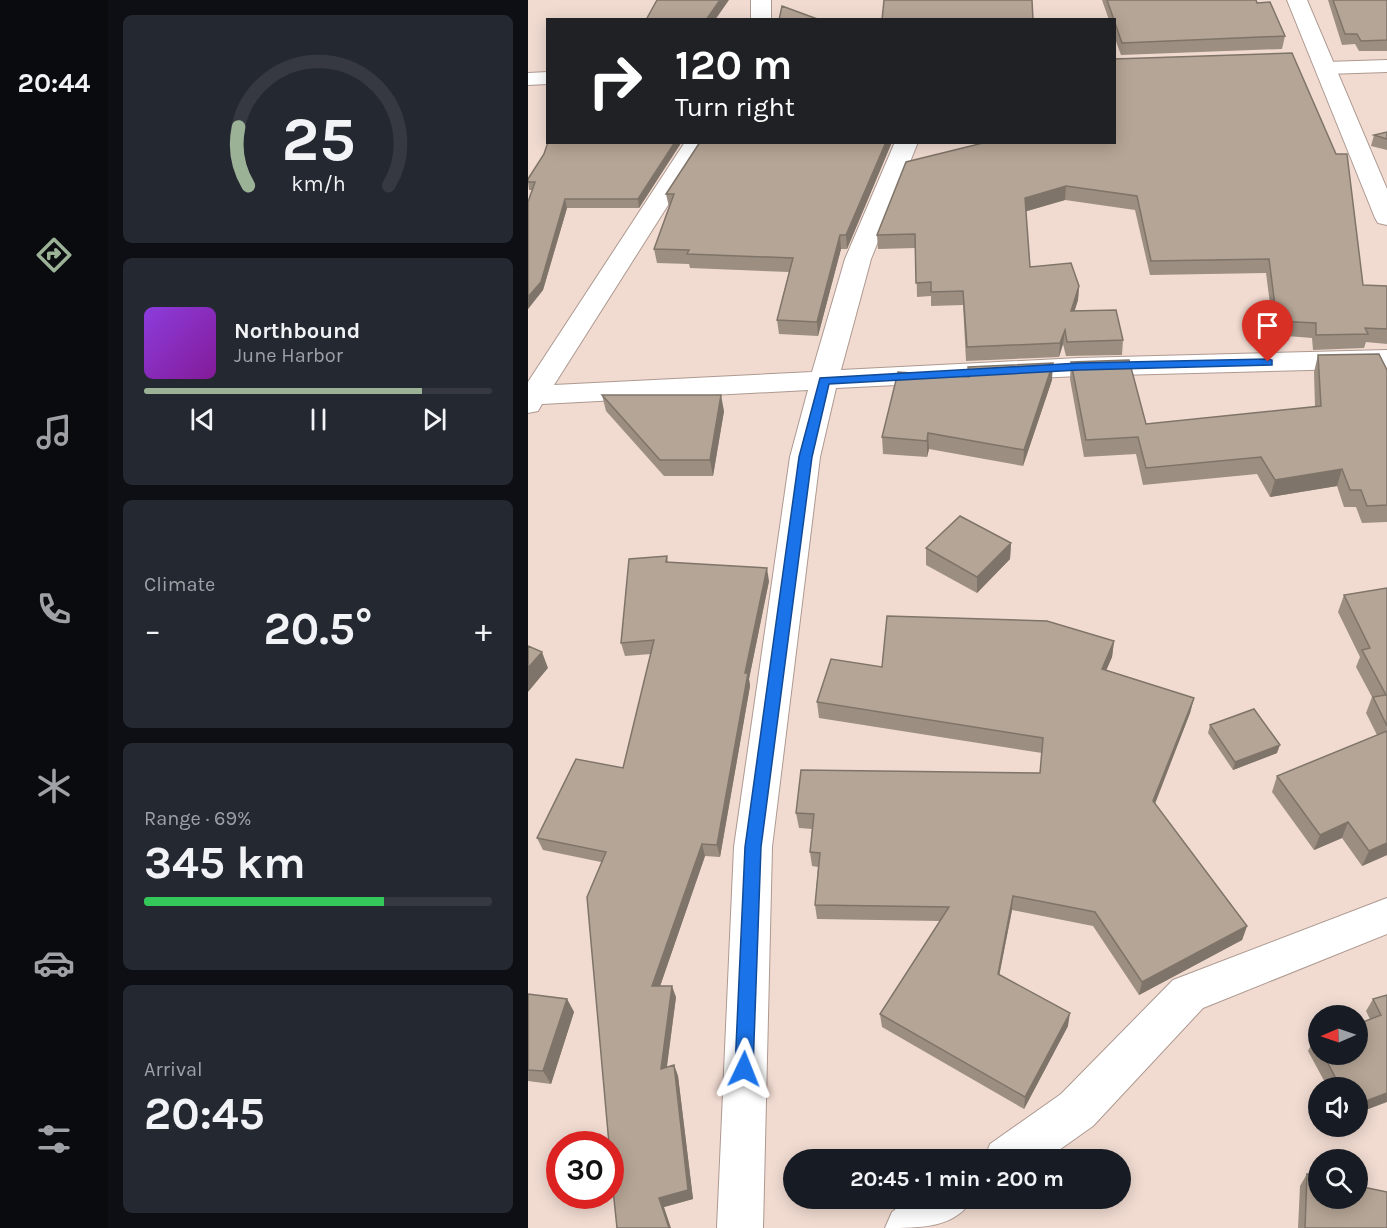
<!DOCTYPE html>
<meta charset="utf-8">
<style>
body{margin:0;font-family:Karla,sans-serif;background:#242831;color:#f1f3f6;height:100vh;display:flex;flex-direction:column;font-size:22px;white-space:nowrap}
*{box-sizing:border-box;margin:0}
p{font-size:20px;color:#9ea1a6}
.icon{flex:none;width:33px;height:33px;fill:none;stroke:currentColor;stroke-width:2;stroke-linecap:round;stroke-linejoin:round}
.map{position:relative;flex:1;overflow:hidden}
.panel{display:flex;flex-direction:column;gap:15px;padding:15px;background:#0d0f14;width:420px}
.panel>*{flex:none}
.hud{position:absolute;left:18px;top:18px;width:570px;height:126px;border-radius:0px;box-shadow:0 3px 15px #0003;background:#202124;color:#fff;overflow:hidden}
.needle{width:39px;rotate:268deg}
.fabs{position:absolute;left:780px;top:1005px;display:grid;gap:12px}
.fabs a{display:grid;place-items:center;width:60px;height:60px;border-radius:50%;background:#171b24;box-shadow:0 3px 15px #0003;font-size:30px}
.speed{position:absolute;left:18px;top:1131px;display:flex;gap:12px;font-size:30px;font-weight:700;text-align:center}
.speed>*{display:grid;place-content:center;width:78px;height:78px;border-radius:50%;background:#171b24;box-shadow:0 3px 15px #0003;line-height:1}
.speed .limit{border:9px solid #d22;background:#fff;color:#111}
.pin{position:absolute;display:grid;place-items:center;width:51px;height:51px;color:#fff;margin:-62px -26px;border-radius:50% 50% 50% 0;rotate:-45deg;box-shadow:0 0 6px #0007}
.pin .icon{rotate:45deg}
.me{position:absolute;width:66px;margin:-33px;rotate:2deg;stroke-linejoin:round;filter:drop-shadow(0 0 4px #0008)}
.turn{display:flex;align-items:center;gap:21px;height:126px;padding:0 30px;font-size:27px}
.turn .icon{width:78px;height:78px;stroke-width:2.5}
.turn b{display:block;font-size:42px;line-height:51px}
.big{font-size:45px;font-weight:700;line-height:1.1}
.panel .card{flex:1;display:flex;flex-direction:column;justify-content:center;gap:9px;min-width:0;padding:0 21px;border-radius:9px;background:#242831}
.panel .dial{align-items:center;gap:0}
.dial svg{height:156px;overflow:visible;fill:none;stroke:#363941;stroke-width:7;stroke-linecap:round;text-anchor:middle}
.dial text{fill:#f1f3f6;stroke:none}
.song{display:flex;align-items:center;gap:18px}
.cover{width:72px;height:72px;border-radius:9px;background:linear-gradient(135deg,hsl(270 70% 55%),hsl(290 70% 35%))}
.played{height:6px;border-radius:3px;background:linear-gradient(90deg,#9cb297 80%,#363941 80%)}
.keys{display:flex;justify-content:space-around;direction:ltr}
.heat{display:flex;justify-content:space-between;align-items:center;font-size:33px;direction:ltr}
.charge{height:9px;border-radius:4px;background:linear-gradient(90deg,#34c759 69%,#363941 0)}
.trip{position:absolute;left:255px;top:1149px;width:348px;height:60px;border-radius:30px;background:#171b24;box-shadow:0 3px 15px #0003;font-weight:700;line-height:60px;text-align:center}
main{display:flex;flex:1;min-height:0}
.menu{display:flex;flex-direction:column;width:108px;justify-content:space-around;align-items:center;background:#090b0e;color:#9ea1a6}
.menu .icon{width:42px;height:42px}
.menu .active{color:#9cb297}
.menu b{font-size:27px;color:#f1f3f6}
.map>svg:first-child{display:block}
.lines{fill:none;stroke-linecap:round;stroke-linejoin:round}
.street-casing{stroke:#ad9990;stroke-width:2}
.secondary-casing{stroke:#ad9990;stroke-width:2}
.street{fill:#fff;fill-rule:evenodd}
.secondary{fill:#fff;fill-rule:evenodd}
.wall{fill:#9c8e81}
.shaded-wall{fill:#7f7469}
.building{fill:#b5a596;stroke:#7f7469;stroke-width:1.5}
.route{fill:#1a73e8;stroke:#114b97;stroke-width:1.5}
</style>
<main>
<nav class="menu">
<b>20:44</b>
<svg class="icon active" aria-label="directions" viewBox="0 0 24 24"><path d="M12 3l9 9-9 9-9-9zM9 14v-3h6M13 9l2 2-2 2"/></svg>
<svg class="icon" aria-label="music" viewBox="0 0 24 24"><path d="M9 18V5l10-2v13"/><circle cx="6" cy="18" r="3"/><circle cx="16" cy="16" r="3"/></svg>
<svg class="icon" aria-label="phone" viewBox="0 0 24 24"><path d="M5 4h4l2 5-3 2q2 4 5 5l2-3 5 2v4C11 20 4 13 5 4z"/></svg>
<svg class="icon" aria-label="climate" viewBox="0 0 24 24"><path d="M12 3v18M4 7l16 10M4 17L20 7"/></svg>
<svg class="icon" aria-label="car" viewBox="0 0 24 24"><path d="M5 17H2v-5l4-1 3-4h7l3 4 3 1v5h-3M9 17h6M6 11h13"/><circle cx="7" cy="17" r="2"/><circle cx="17" cy="17" r="2"/></svg>
<svg class="icon" aria-label="filters" viewBox="0 0 24 24"><path d="M4 7h16M4 17h16"/><circle cx="9" cy="7" r="2"/><circle cx="15" cy="17" r="2"/></svg>
</nav>
<section class="panel">
<div class="card dial"><svg viewBox="0 0 100 80">
<path d="M14 69A42 42 0 1 1 86 69"/>
<path d="M14 69A42 42 0 0 1 9 39" stroke="#9cb297"/>
<text x="50" y="56" font-size="32" font-weight="700">25</text>
<text x="50" y="72" font-size="11">km/h</text>
</svg></div>
<div class="card">
<div class="song"><i class="cover"></i><div><b>Northbound</b><p>June Harbor</p></div></div>
<div class="played"></div>
<div class="keys"><svg class="icon" aria-label="previous" viewBox="0 0 24 24"><path d="M18 5L8 12l10 7zM5 5v14"/></svg><svg class="icon" aria-label="pause" viewBox="0 0 24 24"><path d="M8 5v14M16 5v14"/></svg><svg class="icon" aria-label="next" viewBox="0 0 24 24"><path d="M6 5l10 7-10 7zM19 5v14"/></svg></div>
</div>
<div class="card"><p>Climate</p>
<div class="heat"><a>−</a><b class="big">20.5°</b><a>+</a></div>
</div>
<div class="card"><p>Range · 69%</p><b class="big">345 km</b><div class="charge"></div></div>
<div class="card"><p>Arrival</p><b class="big">20:45</b></div>
</section>
<div class="map">
<svg width="859" height="1228" viewBox="0 0 859 1228">
<rect width="100%" height="100%" fill="#f1dbd1"/>
<g class="lines">
<g class="street-casing">
<path id="street" d="M 223,0 L 243,0 L 243,20 L 223,20 Z
M 859,60 L 859,72 L 798,74 L 791,72 L 787,68 L 791,64 L 798,62 Z
M 157,142 L 180,142 L 26,385 L 284,372 L 317,259 L 367,142 L 390,142 L 343,259 L 313,370 L 551,358 L 859,350 L 859,368 L 551,376 L 308,388 L 292,457 L 244,847 L 235,1228 L 189,1228 L 206,847 L 262,457 L 280,390 L 14,404 L 10,411 L 0,413 L 0,382 Z
M 859,898 L 859,934 L 675,1008 L 565,1126 L 517,1160 L 456,1160 L 462,1144 L 533,1094 L 645,980 Z
M 382,1198 L 445,1198 C 428,1228 394,1228 357,1228 L 364,1212 Z"/>
</g>
<g class="secondary-casing">
<path id="secondary" d="M 759,0 L 779,0 L 859,189 L 859,225 L 850,223 L 847,218 Z
M 20,72 L 20,84 L 0,85 L 0,73 Z"/>
</g>
<use href="#street" class="street"/>
<use href="#secondary" class="secondary"/>
</g>
<path class="wall" d="M 574,0 L 728,0 L 729,3 L 757,36 L 754,49 L 593,55 L 586,36 L 586,20 L 581,20 Z
M 800,0 L 859,0 L 859,51 L 831,51 L 827,44 L 814,45 Z
M 859,132 L 859,150 L 843,146 L 846,135 Z
M 20,142 L 153,142 L 153,143 L 111,208 L 39,208 L 15,290 L 0,309 L 0,202 L 4,190 L 1,190 L 0,182 L 16,154 Z
M 172,142 L 364,142 L 319,249 L 313,249 L 290,336 L 251,334 L 249,320 L 261,272 L 162,268 L 161,264 L 129,263 L 126,249 L 141,207 L 138,194 Z
M 586,142 L 835,285 L 859,286 L 859,344 L 838,342 L 836,348 L 785,350 L 784,338 L 746,335 L 738,273 L 622,275 L 607,210 L 537,200 L 498,211 L 502,267 L 551,286 L 550,300 L 546,311 L 595,340 L 594,355 L 538,356 L 535,344 L 531,357 L 438,361 L 435,305 L 403,306 L 403,296 L 389,297 L 388,248 L 350,249 L 349,235 Z
M 790,355 L 859,370 L 859,522 L 834,523 L 828,507 L 816,507 L 809,486 L 742,497 L 729,474 L 615,485 L 608,454 L 556,457 L 542,379 L 543,362 L 618,424 L 787,407 L 786,372 Z
M 440,367 L 524,380 L 495,466 L 401,449 L 399,457 L 355,454 L 354,437 L 440,377 Z
M 74,395 L 196,411 L 185,476 L 136,476 L 78,411 Z
M 483,543 L 482,559 L 449,593 L 398,565 L 398,548 Z
M 139,556 L 140,562 L 241,581 L 221,679 L 222,686 L 192,857 L 177,856 L 132,986 L 148,997 L 139,1067 L 146,1065 L 150,1076 L 165,1199 L 136,1207 L 89,1228 L 73,862 L 15,850 L 9,838 L 95,768 L 123,654 L 97,656 L 93,643 Z
M 859,588 L 859,855 L 834,866 L 814,838 L 786,850 L 744,792 L 749,776 L 849,735 L 838,713 L 844,697 L 828,667 L 832,657 L 810,612 L 816,595 Z
M 586,641 L 584,657 L 578,670 L 666,698 L 662,713 L 627,804 L 719,926 L 714,940 L 611,995 L 565,926 L 484,910 L 471,975 L 540,1026 L 496,1109 L 354,1027 L 352,1014 L 412,921 L 289,919 L 287,905 L 290,867 L 284,866 L 282,852 L 284,829 L 271,828 L 268,813 L 512,773 L 514,753 L 291,718 L 289,702 L 354,667 Z
M 682,725 L 749,753 L 705,770 L 680,733 Z
M 0,994 L 39,999 L 46,1012 L 23,1084 L 0,1081 Z
M 859,995 L 830,1088 L 800,1088 L 780,1051 L 786,1039 L 790,1038 L 790,1054 L 830,1054 L 842,1019 L 838,1011 L 845,999 Z
M 779,1174 L 859,1228 L 770,1228 L 772,1186 Z"/>
<path class="shaded-wall" d="M 192,0 L 201,0 L 187,20 L 178,20 Z
M 147,142 L 153,142 L 153,143 L 111,208 L 110,199 Z
M 358,142 L 364,142 L 319,249 L 318,235 Z
M 538,186 L 537,200 L 496,212 L 497,198 Z
M 37,199 L 39,208 L 15,290 L 0,309 L 0,297 Z
M 312,235 L 313,249 L 290,336 L 289,322 Z
M 551,286 L 550,300 L 542,326 L 543,311 Z
M 537,330 L 535,344 L 531,357 L 532,343 Z
M 525,363 L 524,380 L 495,466 L 496,450 Z
M 193,395 L 196,411 L 185,476 L 182,460 Z
M 400,433 L 401,449 L 399,457 L 399,441 Z
M 814,469 L 809,486 L 742,497 L 747,480 Z
M 483,543 L 482,559 L 449,593 L 449,577 Z
M 239,568 L 241,581 L 221,679 L 222,686 L 192,857 L 189,845 L 217,673 Z
M 586,641 L 584,657 L 572,685 L 574,669 Z
M 14,652 L 20,668 L 0,692 L 0,668 Z
M 666,698 L 662,713 L 622,816 L 625,801 Z
M 752,745 L 749,753 L 705,770 L 707,762 Z
M 820,822 L 814,838 L 786,850 L 792,835 Z
M 859,843 L 859,855 L 834,866 L 841,851 Z
M 174,844 L 177,856 L 128,998 L 124,986 Z
M 485,896 L 484,910 L 469,987 L 470,974 Z
M 719,926 L 714,940 L 611,995 L 614,982 Z
M 144,986 L 148,997 L 137,1079 L 133,1069 Z
M 39,999 L 46,1012 L 23,1084 L 15,1071 Z
M 542,1013 L 540,1026 L 496,1109 L 497,1097 Z
M 146,1065 L 150,1076 L 165,1199 L 136,1207 L 143,1228 L 141,1228 L 131,1198 Z
M 859,1093 L 859,1102 L 830,1113 L 830,1104 Z"/>
<path class="building" d="M 129,0 L 192,0 L 178,20 L 118,20 Z
M 356,0 L 504,0 L 505,20 L 354,20 Z
M 579,0 L 728,0 L 729,3 L 742,2 L 757,36 L 594,43 Z
M 805,0 L 859,0 L 859,40 L 833,41 L 829,34 L 817,34 Z
M 254,6 L 292,20 L 251,20 Z
M 764,53 L 808,154 L 819,154 L 835,285 L 859,286 L 859,329 L 837,328 L 840,334 L 788,335 L 788,323 L 749,321 L 741,259 L 623,261 L 609,196 L 538,186 L 497,198 L 502,267 L 543,263 L 551,286 L 543,311 L 588,310 L 595,340 L 539,342 L 537,330 L 532,343 L 439,347 L 435,291 L 403,292 L 403,282 L 388,283 L 387,234 L 349,235 L 378,162 L 459,142 L 586,142 L 586,59 Z
M 859,132 L 859,139 L 846,135 Z
M 20,142 L 147,142 L 110,199 L 37,199 L 13,282 L 0,297 L 0,202 L 7,182 L 0,182 L 0,179 L 16,154 Z
M 172,142 L 358,142 L 318,235 L 312,235 L 289,322 L 249,320 L 265,258 L 159,254 L 161,250 L 126,249 L 146,194 L 138,194 Z
M 851,354 L 859,370 L 859,505 L 839,506 L 833,490 L 822,490 L 814,469 L 747,480 L 733,457 L 618,468 L 610,437 L 558,440 L 543,362 L 601,360 L 618,424 L 793,406 L 790,355 Z
M 525,363 L 496,450 L 400,433 L 399,441 L 354,437 L 370,372 L 441,377 L 440,367 Z
M 74,395 L 193,395 L 182,460 L 132,460 Z
M 432,516 L 483,543 L 449,577 L 398,548 Z
M 139,556 L 138,562 L 239,568 L 217,673 L 220,673 L 189,845 L 174,844 L 124,986 L 144,986 L 133,1069 L 146,1065 L 160,1190 L 131,1198 L 141,1228 L 89,1228 L 82,1160 L 82,1144 L 81,1144 L 59,897 L 78,852 L 9,838 L 48,759 L 95,768 L 126,640 L 93,643 L 101,559 Z
M 859,588 L 859,726 L 845,697 L 858,695 L 834,650 L 842,648 L 816,595 Z
M 359,616 L 519,621 L 586,641 L 574,669 L 666,698 L 625,801 L 719,926 L 614,982 L 567,912 L 485,896 L 470,974 L 542,1013 L 497,1097 L 352,1014 L 421,907 L 287,905 L 292,853 L 282,852 L 286,814 L 268,813 L 273,770 L 512,773 L 515,738 L 289,702 L 303,659 L 354,667 Z
M 0,646 L 14,652 L 0,668 Z
M 726,709 L 752,745 L 707,762 L 682,725 Z
M 859,731 L 859,843 L 841,851 L 820,822 L 792,835 L 749,776 Z
M 0,994 L 39,999 L 15,1071 L 0,1070 Z
M 859,995 L 859,1093 L 830,1104 L 830,1088 L 813,1088 L 795,1054 L 830,1054 L 830,1024 L 853,1015 L 845,999 Z
M 790,1038 L 790,1047 L 786,1039 Z
M 779,1174 L 790,1177 L 790,1198 L 830,1198 L 830,1186 L 859,1192 L 859,1228 L 777,1228 Z"/>
<path class="route" d="M 740,359 L 744,360 L 744,365 L 551,370 L 301,384 L 284,457 L 233,847 L 225,1069 L 222,1075 L 216,1078 L 210,1075 L 207,1069 L 217,847 L 271,457 L 292,378 L 551,363 Z"/>
</svg>
<div class="fabs">
<a><svg class="needle" viewBox="-14 -14 28 28"><path d="M0-13l5 13h-10z" fill="#e53935"/><path d="M0 13l5-13h-10z" fill="#9ea1a6"/></svg></a>
<a><svg class="icon" aria-label="sound" viewBox="0 0 24 24"><path d="M4 9h4l5-4v14l-5-4H4zM17 9q2 3 0 6"/></svg></a>
<a><svg class="icon" aria-label="search" viewBox="0 0 24 24"><circle cx="10" cy="10" r="6"/><path d="M15 15l6 6"/></svg></a>
</div>
<div class="speed"><div class="limit">30</div></div>
<div class="pin" style="left:740px;top:362px;background:#d93025"><svg class="icon" aria-label="arrive" viewBox="0 0 24 24"><path d="M6 21V4h12l-3 4 3 4H6"/></svg></div>
<svg class="me" style="left:216px;top:1069px" viewBox="-20 -20 40 40"><path d="M0-17L14 15 0 8-14 15z" fill="#1a73e8" stroke="#fff" stroke-width="4"/></svg>
<div class="trip">20:45 · 1 min · 200 m</div>
<div class="hud">
<div class="turn"><svg class="icon" aria-label="right" viewBox="0 0 24 24"><path d="M7 20v-9h11M14 6l5 5-5 5"/></svg><div><b>120 m</b>Turn right</div></div>
</div>
</div>
</main>
